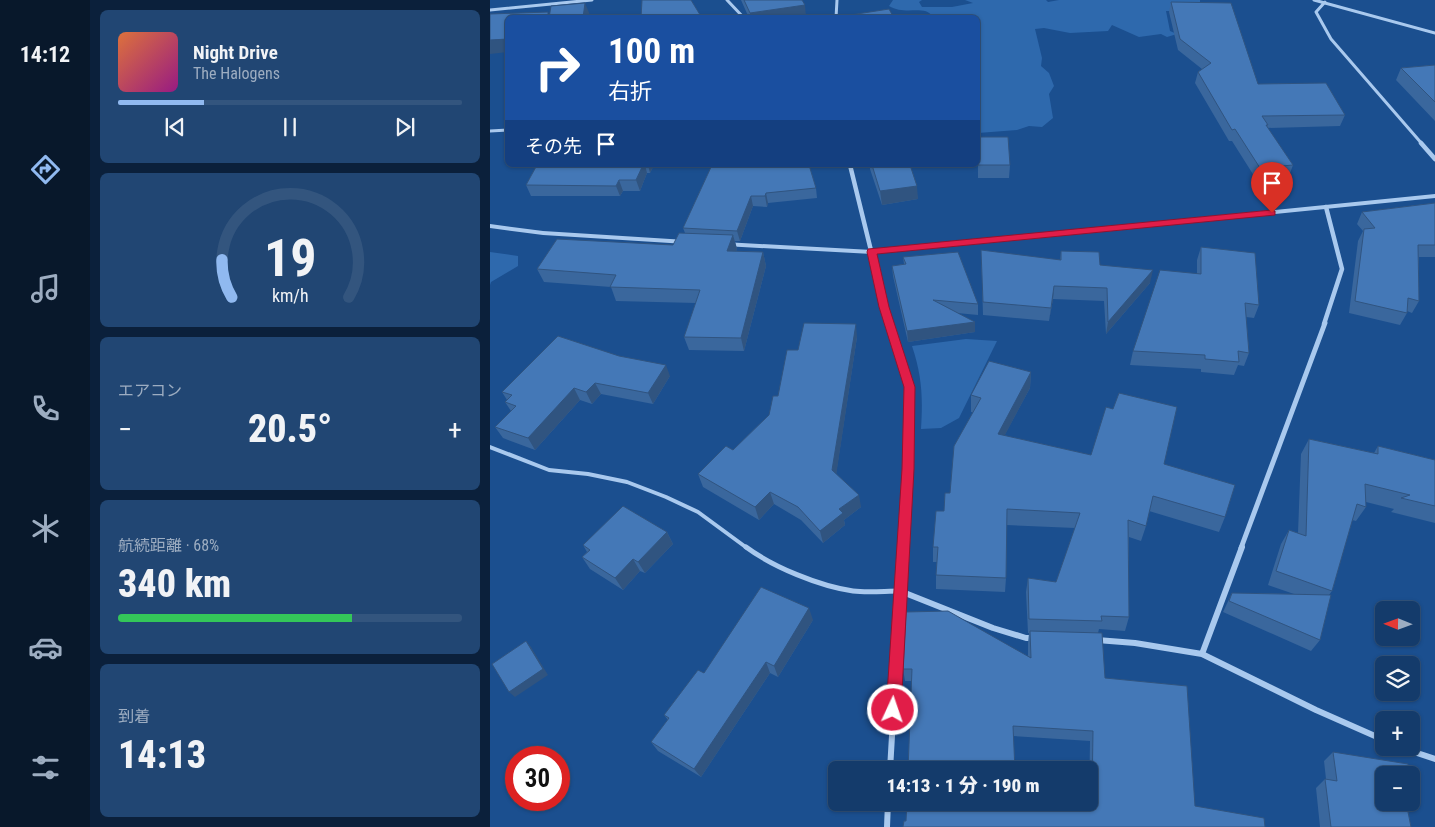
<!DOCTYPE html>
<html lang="ja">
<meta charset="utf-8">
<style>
body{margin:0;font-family:"Roboto Condensed","Noto Sans JP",sans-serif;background:#214673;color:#f1f3f6;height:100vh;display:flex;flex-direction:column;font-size:19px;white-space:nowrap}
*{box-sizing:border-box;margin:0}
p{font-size:16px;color:#9dadc1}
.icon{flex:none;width:28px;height:28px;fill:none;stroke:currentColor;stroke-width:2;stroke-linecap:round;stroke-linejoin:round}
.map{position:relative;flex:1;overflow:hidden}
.details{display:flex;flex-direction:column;gap:10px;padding:10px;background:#0b203b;width:400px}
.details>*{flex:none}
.banner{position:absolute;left:15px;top:15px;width:475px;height:152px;border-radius:8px;box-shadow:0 1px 4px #0004,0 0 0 1px #33557e;background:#1a4fa0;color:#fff;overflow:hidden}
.needle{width:32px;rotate:271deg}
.tools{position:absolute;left:885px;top:601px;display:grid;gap:10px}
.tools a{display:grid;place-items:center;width:45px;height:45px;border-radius:8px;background:#143b6b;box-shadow:0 1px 4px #0004,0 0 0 1px #33557e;font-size:25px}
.speed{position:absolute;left:15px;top:746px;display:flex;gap:10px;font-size:25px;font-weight:700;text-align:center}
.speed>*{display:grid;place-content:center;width:65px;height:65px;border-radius:50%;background:#143b6b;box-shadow:0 1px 4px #0004,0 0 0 1px #33557e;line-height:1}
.speed .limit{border:8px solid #d22;background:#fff;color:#111}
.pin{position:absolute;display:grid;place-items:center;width:42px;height:42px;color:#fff;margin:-51px -21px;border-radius:50% 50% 50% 0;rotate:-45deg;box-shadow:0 0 5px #0007}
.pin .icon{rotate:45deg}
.me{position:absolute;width:55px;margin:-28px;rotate:3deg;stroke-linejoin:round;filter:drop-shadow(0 0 4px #0008)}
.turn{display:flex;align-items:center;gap:18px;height:105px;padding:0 20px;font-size:22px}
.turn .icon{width:65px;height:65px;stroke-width:2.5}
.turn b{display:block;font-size:35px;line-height:42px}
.then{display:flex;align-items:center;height:48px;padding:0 20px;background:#0003;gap:10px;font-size:19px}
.big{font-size:38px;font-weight:800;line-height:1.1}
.details .widget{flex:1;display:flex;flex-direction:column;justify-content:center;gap:8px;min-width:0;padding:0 18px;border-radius:8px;background:#214673}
.details .dial{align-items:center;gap:0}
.dial svg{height:130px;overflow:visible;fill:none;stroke:#33557e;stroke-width:7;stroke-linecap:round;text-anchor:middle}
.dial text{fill:#f1f3f6;stroke:none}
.song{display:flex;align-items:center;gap:15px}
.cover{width:60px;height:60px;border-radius:8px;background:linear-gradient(135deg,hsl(20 70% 55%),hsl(310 70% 35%))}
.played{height:5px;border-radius:2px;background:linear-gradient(90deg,#90b9f0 25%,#33557e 25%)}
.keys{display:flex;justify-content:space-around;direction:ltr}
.heat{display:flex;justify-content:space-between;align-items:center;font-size:28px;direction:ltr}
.charge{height:8px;border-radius:4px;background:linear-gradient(90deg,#34c759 68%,#33557e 0)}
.trip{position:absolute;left:338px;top:761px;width:270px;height:50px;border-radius:8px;background:#143b6b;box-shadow:0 1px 4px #0004,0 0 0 1px #33557e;font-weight:800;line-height:50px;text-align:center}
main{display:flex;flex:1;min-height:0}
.dock{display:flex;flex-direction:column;width:90px;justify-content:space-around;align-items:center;background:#08182b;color:#9dadc1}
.dock .icon{width:35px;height:35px}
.dock .current{color:#90b9f0}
.dock b{font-size:22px;color:#f1f3f6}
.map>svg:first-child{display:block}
.green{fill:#2e69ad}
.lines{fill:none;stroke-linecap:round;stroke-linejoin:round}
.service-far1{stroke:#a9c9ee;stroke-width:4}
.service{stroke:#a9c9ee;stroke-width:5}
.minor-far3{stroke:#a9c9ee;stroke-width:3}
.minor-far2{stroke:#a9c9ee;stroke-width:4.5}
.minor-far1{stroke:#a9c9ee;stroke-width:5}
.minor{stroke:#a9c9ee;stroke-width:6}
.tertiary{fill:#a9c9ee;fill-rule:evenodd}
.wall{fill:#3a679d}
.shaded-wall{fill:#305480}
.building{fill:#4478b7;stroke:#305480}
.route{fill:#e11d48;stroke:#92132f}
</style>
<main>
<nav class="dock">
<b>14:12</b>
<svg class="icon current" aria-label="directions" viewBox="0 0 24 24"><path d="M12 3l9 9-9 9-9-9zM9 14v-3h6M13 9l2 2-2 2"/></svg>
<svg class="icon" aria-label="music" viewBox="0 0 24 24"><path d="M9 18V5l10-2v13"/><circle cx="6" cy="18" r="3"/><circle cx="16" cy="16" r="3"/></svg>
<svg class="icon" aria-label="phone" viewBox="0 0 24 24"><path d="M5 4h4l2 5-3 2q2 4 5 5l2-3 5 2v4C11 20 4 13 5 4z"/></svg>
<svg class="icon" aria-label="climate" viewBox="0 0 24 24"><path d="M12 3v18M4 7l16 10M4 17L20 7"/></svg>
<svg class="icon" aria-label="car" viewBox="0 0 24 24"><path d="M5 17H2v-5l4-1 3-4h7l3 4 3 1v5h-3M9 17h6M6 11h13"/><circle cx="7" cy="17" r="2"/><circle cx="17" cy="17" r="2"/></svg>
<svg class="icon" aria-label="filters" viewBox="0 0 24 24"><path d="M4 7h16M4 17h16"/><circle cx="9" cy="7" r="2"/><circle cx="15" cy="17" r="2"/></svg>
</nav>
<section class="details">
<div class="widget">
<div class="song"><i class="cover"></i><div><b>Night Drive</b><p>The Halogens</p></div></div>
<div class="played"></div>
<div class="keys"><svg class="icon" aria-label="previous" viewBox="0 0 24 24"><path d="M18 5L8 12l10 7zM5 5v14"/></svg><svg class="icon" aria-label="pause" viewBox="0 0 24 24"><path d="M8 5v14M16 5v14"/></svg><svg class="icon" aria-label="next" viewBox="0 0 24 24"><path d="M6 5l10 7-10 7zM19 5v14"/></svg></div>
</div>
<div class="widget dial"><svg viewBox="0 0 100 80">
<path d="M14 69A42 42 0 1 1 86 69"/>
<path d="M14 69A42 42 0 0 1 8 46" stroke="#90b9f0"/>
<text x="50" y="56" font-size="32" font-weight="700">19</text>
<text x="50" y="72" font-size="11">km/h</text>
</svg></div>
<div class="widget"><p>エアコン</p>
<div class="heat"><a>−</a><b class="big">20.5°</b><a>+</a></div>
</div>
<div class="widget"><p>航続距離 · 68%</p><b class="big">340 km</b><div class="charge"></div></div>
<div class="widget"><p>到着</p><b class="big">14:13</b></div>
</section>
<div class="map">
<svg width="945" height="827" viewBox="0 0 945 827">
<rect width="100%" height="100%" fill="#1b4f8f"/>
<path class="green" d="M 403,0 L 432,0 L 429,2 L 432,7 L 462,7 L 483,3 L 475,0 L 556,0 L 558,2 L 569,0 L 710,0 L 710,3 L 689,11 L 676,11 L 680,31 L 687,34 L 677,37 L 671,34 L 649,37 L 622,25 L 618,31 L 580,33 L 554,28 L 545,29 L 552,58 L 551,66 L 559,73 L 564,86 L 559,94 L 563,118 L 552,127 L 539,126 L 527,130 L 488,133 L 488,18 L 443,17 C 435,4 415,16 399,6 Z
M 0,252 L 28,256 L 28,266 L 1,282 L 0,285 Z
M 476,339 L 507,341 L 469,418 L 451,428 L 431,429 C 433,397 432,376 422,346 Z"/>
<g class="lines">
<path class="service-far1" d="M 0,447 L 59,470 L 98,474 L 137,482 L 176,497 L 208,512 L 257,548"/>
<path class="service" d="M 256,547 C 283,567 329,586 363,591 C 378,593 395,591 410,591"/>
<path class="minor-far3" d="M 237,0 L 254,18
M 824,0 L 945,33
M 835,2 L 826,12 L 841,39 L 933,145
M 0,10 L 102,0
M 346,18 L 347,0
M 0,131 L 18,130"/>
<path class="minor-far2" d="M 931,143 L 945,159
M 360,165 L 399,324
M 834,324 L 852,269 L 836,207"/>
<path class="minor-far1" d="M 399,323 L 419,387 L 418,469 L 413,548
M 751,548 L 835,323"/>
<path class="minor" d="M 410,591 L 503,628 L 536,638 L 543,638
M 607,640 L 645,643 L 712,654 L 826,710 L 894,740
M 712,654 L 752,547
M 912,748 L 945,759
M 400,770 L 413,547
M 397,827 L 398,802"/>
<path class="tertiary" d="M 945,194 L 945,198 L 382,254 L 234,246 L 230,244 L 234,242 L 382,250 Z
M 0,224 L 53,231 L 196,240 L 200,242 L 196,244 L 53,235 L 0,228 Z"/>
</g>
<path class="wall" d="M 251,0 L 312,0 L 316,17 L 259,18 Z
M 681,2 L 768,84 L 855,115 L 850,126 L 777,128 L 803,165 L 799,176 L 766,179 L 742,141 L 739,141 L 705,83 L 708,72 L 712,69 L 688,50 L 679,12 Z
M 945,65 L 945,121 L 906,80 L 911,68 Z
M 488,137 L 520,165 L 519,178 L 488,178 Z
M 47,165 L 164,165 L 160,173 L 157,173 L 150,191 L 133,191 L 130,196 L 41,196 L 36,185 Z
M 222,165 L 326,188 L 327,198 L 278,203 L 277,207 L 263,206 L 250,241 L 245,241 L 247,249 L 246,251 L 273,252 L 276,266 L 254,351 L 199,350 L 194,337 L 206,303 L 126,301 L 121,287 L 54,282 L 47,269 L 183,245 L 195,233 L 193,228 Z
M 380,165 L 420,165 L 428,199 L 392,205 L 380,169 Z
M 945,203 L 945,257 L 929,257 L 929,301 L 922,313 L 917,311 L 917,313 L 910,325 L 859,313 L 868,241 L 873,231 L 867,224 L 872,212 Z
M 711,247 L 769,305 L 764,318 L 756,317 L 759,353 L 754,366 L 748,365 L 744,375 L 711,372 L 711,369 L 640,365 L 643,351 L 707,274 L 707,260 Z
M 491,250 L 570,260 L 571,251 L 660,283 L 616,334 L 614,301 L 563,299 L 559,321 L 493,315 Z
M 413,257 L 488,304 L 488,315 L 467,313 L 485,322 L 485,332 L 418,342 L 403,276 L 402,266 L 414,264 Z
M 367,337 L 346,474 L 371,507 L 354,520 L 355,525 L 333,543 L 311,520 L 284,504 L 269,520 L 213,487 L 208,474 L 243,450 L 279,415 L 308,350 Z
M 541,372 L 540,388 L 514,436 L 601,455 L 674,464 L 735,517 L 729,532 L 659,511 L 656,526 L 651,541 L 639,537 L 639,617 L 635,631 L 609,629 L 608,633 L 615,678 L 697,686 L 599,802 L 600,741 L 523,736 L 421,681 L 415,681 L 413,669 L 538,656 L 538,643 L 539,633 L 538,633 L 536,592 L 538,578 L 566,582 L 585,528 L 516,525 L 516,578 L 515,592 L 446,589 L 446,575 L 447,562 L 443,562 L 443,547 L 460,493 L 483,412 L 481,412 L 481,395 Z
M 180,376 L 163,404 L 111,394 L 102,404 L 90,400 L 45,450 L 13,438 L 5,427 L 21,411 L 15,402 L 17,400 L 12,392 Z
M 819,439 L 884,453 L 888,446 L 945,460 L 945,523 L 901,512 L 904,509 L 876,502 L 876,507 L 866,521 L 862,520 L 842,591 L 839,595 L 830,640 L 821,651 L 733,612 L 742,593 L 804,594 L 778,585 L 791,544 L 799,530 L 808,533 L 811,454 Z
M 177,532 L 183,544 L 155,573 L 150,571 L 133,590 L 100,569 L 92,557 L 97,552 L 93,545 Z
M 323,620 L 288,677 L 280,673 L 211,777 L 168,751 L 161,742 L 178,720 L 174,715 L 214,673 Z
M 843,752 L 894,802 L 920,802 L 917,805 L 921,827 L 830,827 L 826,788 L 835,779 L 836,779 L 834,761 Z"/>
<path class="shaded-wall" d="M 95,3 L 100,15 L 99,18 L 93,18 Z
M 315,5 L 316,17 L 261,18 L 260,13 Z
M 18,39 L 18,52 L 0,54 L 0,40 Z
M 153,165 L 155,165 L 157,173 L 150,191 L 146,180 Z
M 158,165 L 164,165 L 160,173 Z
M 129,180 L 133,191 L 130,196 L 126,186 Z
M 427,186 L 428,199 L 392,205 L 390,191 Z
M 276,193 L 278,203 L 277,207 L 275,196 Z
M 261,196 L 263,206 L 250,241 L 247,231 Z
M 243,235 L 247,249 L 241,264 L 237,251 Z
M 273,252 L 276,266 L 254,351 L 251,338 Z
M 663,270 L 660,283 L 616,334 L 618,322 Z
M 564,286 L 563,299 L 559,321 L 561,308 Z
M 485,322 L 485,332 L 418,342 L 417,331 Z
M 366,324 L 367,337 L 345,483 L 342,470 Z
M 176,365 L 180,376 L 163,404 L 158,393 Z
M 541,372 L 540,388 L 507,450 L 508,434 Z
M 105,383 L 111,394 L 102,404 L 96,392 Z
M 84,388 L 90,400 L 45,450 L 38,438 Z
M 280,492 L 284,504 L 269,520 L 265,507 Z
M 369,495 L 371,507 L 354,520 L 355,525 L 333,543 L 330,531 L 349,509 Z
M 177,532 L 183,544 L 155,573 L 148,562 Z
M 143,559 L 150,571 L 133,590 L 125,578 Z
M 319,608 L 323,620 L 288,677 L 284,666 Z
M 36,641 L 41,647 L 58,675 L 25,697 L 19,692 Z
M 276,662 L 280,673 L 211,777 L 204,769 Z"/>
<path class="building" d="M 152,0 L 201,0 L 212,18 L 151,18 Z
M 254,0 L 312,0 L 315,5 L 260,13 Z
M 681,2 L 741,3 L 768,84 L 836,83 L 855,115 L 772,116 L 778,125 L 776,125 L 803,165 L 770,168 L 745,129 L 742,130 L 708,72 L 721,63 L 690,39 Z
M 95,3 L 93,18 L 59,18 L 61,6 Z
M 399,9 L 404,18 L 355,18 L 354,16 Z
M 58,12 L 58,18 L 18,18 L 18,39 L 0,40 L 0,14 Z
M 945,65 L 945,102 L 911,68 Z
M 488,137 L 518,137 L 520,165 L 488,165 Z
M 47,165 L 153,165 L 146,180 L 129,180 L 126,186 L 36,185 Z
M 222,165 L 319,165 L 326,188 L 276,193 L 275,196 L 261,196 L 247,231 L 193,228 Z
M 382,165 L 420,165 L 427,186 L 390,191 Z
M 945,203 L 945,245 L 928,245 L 929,301 L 918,298 L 917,313 L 865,301 L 874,229 L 885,228 L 872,212 Z
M 189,233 L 243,235 L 237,251 L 273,252 L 251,338 L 194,337 L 210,290 L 120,287 L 126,275 L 47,269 L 67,239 L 183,245 Z
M 711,247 L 765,253 L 769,305 L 755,303 L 759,353 L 748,351 L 749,362 L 715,359 L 715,355 L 643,351 L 670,270 L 711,274 Z
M 491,250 L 571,260 L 571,251 L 609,252 L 610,265 L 663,270 L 618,322 L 617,288 L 564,286 L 561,308 L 493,302 Z
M 468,252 L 488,304 L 443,300 L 485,322 L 417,331 L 402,266 L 416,264 L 413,257 Z
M 314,323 L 366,324 L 342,470 L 369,495 L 349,509 L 353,513 L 330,531 L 308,507 L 280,492 L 265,507 L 208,474 L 236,446 L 243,450 L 279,415 L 283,396 L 288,396 L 297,350 L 308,350 Z
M 68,336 L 129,356 L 176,365 L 158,393 L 105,383 L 96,392 L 84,388 L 38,438 L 5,427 L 26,406 L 15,402 L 22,395 L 12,392 Z
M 499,361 L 541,372 L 508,434 L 601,455 L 616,407 L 623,409 L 629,393 L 687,407 L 674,464 L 745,485 L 735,517 L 663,496 L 656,526 L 638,520 L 639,617 L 611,616 L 612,621 L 539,619 L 538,578 L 566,582 L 590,513 L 517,509 L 516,578 L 446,575 L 448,547 L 443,547 L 446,511 L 454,511 L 455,493 L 460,493 L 464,446 L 491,398 L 481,395 Z
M 819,439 L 888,454 L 888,446 L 945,460 L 945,506 L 911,498 L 920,495 L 875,484 L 876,507 L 867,504 L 842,591 L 786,571 L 799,530 L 816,536 Z
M 133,506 L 177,532 L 148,562 L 143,559 L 125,578 L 92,557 L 100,550 L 93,545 Z
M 271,587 L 319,608 L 284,666 L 276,662 L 204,769 L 161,742 L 179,718 L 174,715 L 208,670 L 214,673 Z
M 742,593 L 841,595 L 830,640 L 739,601 Z
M 458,611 L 541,658 L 540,631 L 612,633 L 615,678 L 697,686 L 705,806 L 774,818 L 775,827 L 413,827 L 414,821 L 416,821 L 417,802 L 599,802 L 599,798 L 602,798 L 603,731 L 523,726 L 525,770 L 418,770 L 422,669 L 413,669 L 416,612 Z
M 36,641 L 53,669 L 19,692 L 2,664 Z
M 843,752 L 918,764 L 920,775 L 894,775 L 894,802 L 916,802 L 921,827 L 841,827 L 835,779 L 847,781 Z
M 921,781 L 925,799 L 921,799 Z"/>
<path class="route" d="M 782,210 L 785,211 L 785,215 L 387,254 L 399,307 L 425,387 L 424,469 L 411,710 L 408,716 L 403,718 L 398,716 L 396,710 L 412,469 L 414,387 L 389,307 L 377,252 L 378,249 Z"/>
</svg>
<div class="tools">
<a><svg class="needle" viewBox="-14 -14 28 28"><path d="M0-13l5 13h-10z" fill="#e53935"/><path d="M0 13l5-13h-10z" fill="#9dadc1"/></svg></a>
<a><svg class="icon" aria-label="layers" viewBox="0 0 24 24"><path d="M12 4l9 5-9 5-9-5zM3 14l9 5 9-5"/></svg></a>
<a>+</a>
<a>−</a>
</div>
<div class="speed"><div class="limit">30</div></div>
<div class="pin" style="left:782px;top:213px;background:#d93025"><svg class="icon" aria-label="arrive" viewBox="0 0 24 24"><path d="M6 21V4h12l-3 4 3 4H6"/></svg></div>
<svg class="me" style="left:403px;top:710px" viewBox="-20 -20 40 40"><circle r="17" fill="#e11d48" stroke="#fff" stroke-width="3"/><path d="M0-11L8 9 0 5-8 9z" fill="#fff"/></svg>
<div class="trip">14:13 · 1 分 · 190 m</div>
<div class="banner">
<div class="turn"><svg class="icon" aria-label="right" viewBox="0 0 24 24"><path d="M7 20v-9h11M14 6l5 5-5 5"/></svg><div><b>100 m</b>右折</div></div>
<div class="then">その先<svg class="icon" aria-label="arrive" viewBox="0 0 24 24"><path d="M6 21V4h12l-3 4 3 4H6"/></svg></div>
</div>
</div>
</main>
